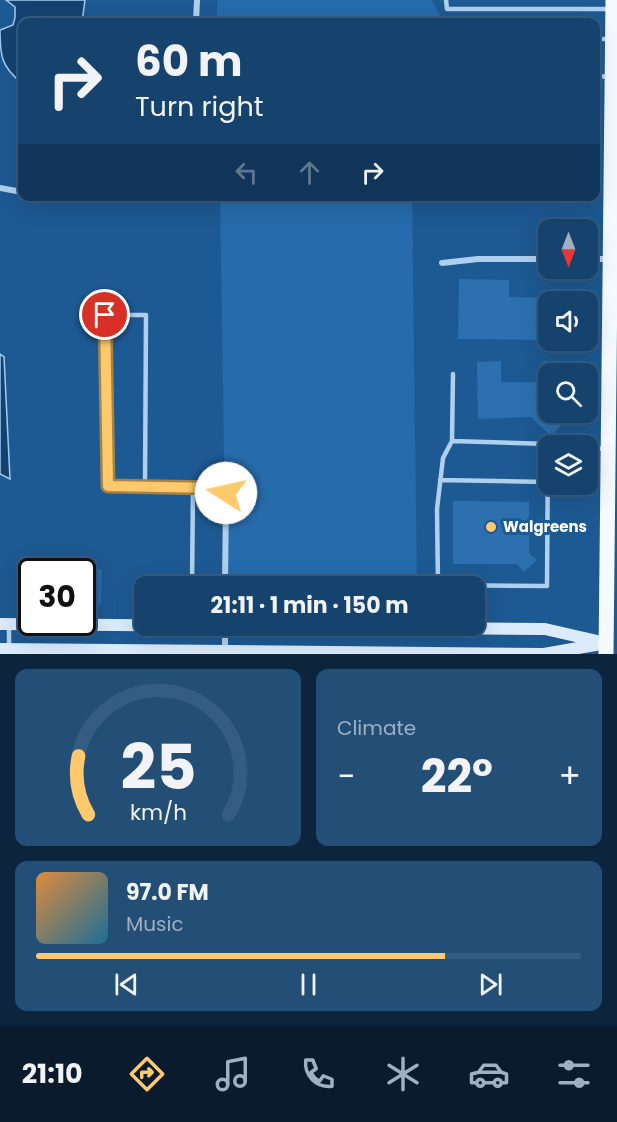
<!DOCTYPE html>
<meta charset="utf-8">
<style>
body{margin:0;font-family:Poppins,sans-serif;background:#234e76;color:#f1f3f6;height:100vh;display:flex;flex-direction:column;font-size:22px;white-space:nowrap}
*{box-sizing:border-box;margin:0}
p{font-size:20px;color:#9eb0c2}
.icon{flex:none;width:33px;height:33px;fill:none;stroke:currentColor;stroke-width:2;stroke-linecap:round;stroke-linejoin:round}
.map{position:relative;height:654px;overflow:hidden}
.drawer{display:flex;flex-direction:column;gap:15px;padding:15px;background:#0c253c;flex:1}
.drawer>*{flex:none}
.guide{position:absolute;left:18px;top:18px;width:582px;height:183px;border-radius:12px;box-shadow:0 6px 24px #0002,0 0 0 2px #355c81;background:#16436e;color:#f1f3f6;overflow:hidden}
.needle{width:39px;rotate:180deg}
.controls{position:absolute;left:538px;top:219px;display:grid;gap:12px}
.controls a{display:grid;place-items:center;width:60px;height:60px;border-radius:12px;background:#16436e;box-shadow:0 6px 24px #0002,0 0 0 2px #355c81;font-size:30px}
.speed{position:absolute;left:18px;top:558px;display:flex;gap:12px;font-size:30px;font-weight:700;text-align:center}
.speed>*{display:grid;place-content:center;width:78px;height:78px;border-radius:50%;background:#16436e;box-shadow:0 6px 24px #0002,0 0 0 2px #355c81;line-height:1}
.speed .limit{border:3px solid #111;border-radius:9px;background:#fff;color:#111}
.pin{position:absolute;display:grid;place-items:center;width:51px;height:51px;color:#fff;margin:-26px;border:3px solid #fff;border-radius:50%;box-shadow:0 2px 6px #0007}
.me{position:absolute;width:66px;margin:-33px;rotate:280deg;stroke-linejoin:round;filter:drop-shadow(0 0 4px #0008)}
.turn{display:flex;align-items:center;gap:21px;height:126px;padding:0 18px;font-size:27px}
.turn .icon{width:78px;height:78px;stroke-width:2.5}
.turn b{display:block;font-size:42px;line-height:51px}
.lanes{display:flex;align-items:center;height:57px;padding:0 18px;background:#0003;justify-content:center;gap:30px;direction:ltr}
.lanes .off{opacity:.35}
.big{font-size:45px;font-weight:700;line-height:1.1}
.drawer .tile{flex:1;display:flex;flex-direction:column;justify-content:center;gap:9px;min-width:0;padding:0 21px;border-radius:12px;background:#234e76}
.drawer .dial{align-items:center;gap:0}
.dial svg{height:156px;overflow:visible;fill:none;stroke:#355c81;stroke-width:7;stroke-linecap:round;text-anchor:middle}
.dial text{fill:#f1f3f6;stroke:none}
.song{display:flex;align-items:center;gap:18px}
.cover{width:72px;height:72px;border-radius:9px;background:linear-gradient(135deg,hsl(30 70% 55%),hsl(200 70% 35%))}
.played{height:6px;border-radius:3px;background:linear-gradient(90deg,#fec96d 75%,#355c81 75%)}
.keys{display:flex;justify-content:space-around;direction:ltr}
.heat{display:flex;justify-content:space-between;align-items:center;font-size:33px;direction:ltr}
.drawer .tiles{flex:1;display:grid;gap:15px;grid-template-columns:1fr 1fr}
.tile:last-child{grid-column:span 2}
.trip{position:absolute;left:134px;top:576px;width:351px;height:60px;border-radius:12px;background:#16436e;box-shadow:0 6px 24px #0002,0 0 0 2px #355c81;font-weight:700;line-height:60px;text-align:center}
.menu{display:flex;height:96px;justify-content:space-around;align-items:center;background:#091b2c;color:#9eb0c2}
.menu .icon{width:42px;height:42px}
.menu .on{color:#fec96d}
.menu b{font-size:27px;color:#f1f3f6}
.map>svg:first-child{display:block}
.green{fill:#266bab}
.water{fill:#144270;stroke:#a1cbf0;stroke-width:1.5}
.building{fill:#2c70b0}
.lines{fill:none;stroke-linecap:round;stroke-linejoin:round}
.service{stroke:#aed0ee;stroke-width:4.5}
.minor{stroke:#aed0ee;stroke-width:6}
.secondary{stroke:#dbebfa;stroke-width:12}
.primary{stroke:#f5faff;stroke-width:15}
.route-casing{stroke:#a58347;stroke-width:15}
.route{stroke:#fec96d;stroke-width:10}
.poi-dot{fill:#fec96d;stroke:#1d5992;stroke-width:2}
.labels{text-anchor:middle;stroke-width:6;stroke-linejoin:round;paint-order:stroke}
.poi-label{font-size:15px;font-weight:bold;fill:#fff;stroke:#1d5992;text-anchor:start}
</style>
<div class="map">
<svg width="617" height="654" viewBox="0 0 617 654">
<rect width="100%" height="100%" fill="#1d5992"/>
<path class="green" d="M 217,0 L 432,0 L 442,19 L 441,22 L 217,22 Z
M 220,197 L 412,197 L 417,586 L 226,586 Z
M 34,568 L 102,569 L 101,604 L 83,604 L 82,572 L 34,571 Z"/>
<path class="water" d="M 6,0 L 85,0 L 82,22 L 22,22 L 22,83 C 1,67 0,55 0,30 L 13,25 L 15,18 L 15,7 Z
M 0,354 L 4,357 L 10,479 L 0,474 Z"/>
<path class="building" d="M 459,279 L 509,280 L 509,297 L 555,298 L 555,302 L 549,302 L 549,340 L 458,339 Z
M 501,361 L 501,382 L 543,382 L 543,361 L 559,361 L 560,374 L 549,374 L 549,412 L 560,412 L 566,420 L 551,436 L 531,417 L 478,419 L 477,362 Z
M 453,501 L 529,502 L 529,553 L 537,560 L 524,572 L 517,564 L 453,564 Z"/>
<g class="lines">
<path class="service" d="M 446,0 L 447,9 L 609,9
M 596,39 L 609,39
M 596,76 L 611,77
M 452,441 L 548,444
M 588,448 L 606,449
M 440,480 L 548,482
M 122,487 L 108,486 L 105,315 L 146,315 L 145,487
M 438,585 L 437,509 L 443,458 L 452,441 L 453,374
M 192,586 L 193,488
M 438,586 L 438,585 L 547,586 L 548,444 L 561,446
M 9,649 L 9,624"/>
<path class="minor" d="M 196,22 L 197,0
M 0,188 L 22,192
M 77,196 L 125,196
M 588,259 L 610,259
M 442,263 L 478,259 L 549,259
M 122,487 L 217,488 L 226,493 L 225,586
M 225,653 L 225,626"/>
<path class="secondary" d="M 0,624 L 545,629 L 606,643
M 0,649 L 544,654 L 601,644"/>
<path class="primary" d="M 606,654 L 613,0"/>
</g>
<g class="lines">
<g class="route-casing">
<path id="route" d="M 105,315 L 108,486 L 217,488 L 226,493"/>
</g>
<use href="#route" class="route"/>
</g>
<circle class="poi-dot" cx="491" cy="527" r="6"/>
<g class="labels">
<g class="poi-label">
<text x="503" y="532">Walgreens</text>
</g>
</g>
</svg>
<div class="controls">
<a><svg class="needle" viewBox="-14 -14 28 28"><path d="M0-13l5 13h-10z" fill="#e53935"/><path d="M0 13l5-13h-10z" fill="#9eb0c2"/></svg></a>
<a><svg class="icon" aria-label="sound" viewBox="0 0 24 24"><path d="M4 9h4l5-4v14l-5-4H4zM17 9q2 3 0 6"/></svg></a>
<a><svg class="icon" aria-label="search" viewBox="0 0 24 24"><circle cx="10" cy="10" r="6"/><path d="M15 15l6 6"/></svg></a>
<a><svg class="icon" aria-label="layers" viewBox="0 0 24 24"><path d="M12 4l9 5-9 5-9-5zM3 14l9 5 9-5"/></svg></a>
</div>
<div class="speed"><div class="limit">30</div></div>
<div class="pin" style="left:105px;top:315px;background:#d93025"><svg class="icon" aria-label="arrive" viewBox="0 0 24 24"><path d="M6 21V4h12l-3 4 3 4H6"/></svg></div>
<svg class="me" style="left:226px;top:493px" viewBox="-20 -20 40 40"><circle r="19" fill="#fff"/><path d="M0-13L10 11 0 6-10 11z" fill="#fec96d"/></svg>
<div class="trip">21:11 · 1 min · 150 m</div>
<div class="guide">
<div class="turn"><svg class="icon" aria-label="right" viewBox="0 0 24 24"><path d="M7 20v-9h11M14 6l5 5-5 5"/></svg><div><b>60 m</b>Turn right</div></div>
<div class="lanes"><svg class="icon off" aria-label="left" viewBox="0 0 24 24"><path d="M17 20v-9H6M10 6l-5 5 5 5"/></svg><svg class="icon off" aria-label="ahead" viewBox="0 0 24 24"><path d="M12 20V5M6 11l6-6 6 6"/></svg><svg class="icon" aria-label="right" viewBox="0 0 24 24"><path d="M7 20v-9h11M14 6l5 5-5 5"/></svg></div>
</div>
</div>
<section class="drawer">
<div class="tiles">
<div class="tile dial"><svg viewBox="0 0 100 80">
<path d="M14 69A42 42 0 1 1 86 69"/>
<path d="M14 69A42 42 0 0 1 9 39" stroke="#fec96d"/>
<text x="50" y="56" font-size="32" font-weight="700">25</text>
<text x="50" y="72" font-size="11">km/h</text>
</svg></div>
<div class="tile"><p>Climate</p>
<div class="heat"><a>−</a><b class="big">22°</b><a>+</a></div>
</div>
<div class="tile">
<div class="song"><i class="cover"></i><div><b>97.0 FM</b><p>Music</p></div></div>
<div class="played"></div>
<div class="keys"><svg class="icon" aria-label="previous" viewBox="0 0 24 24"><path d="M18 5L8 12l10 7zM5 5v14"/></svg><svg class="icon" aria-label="pause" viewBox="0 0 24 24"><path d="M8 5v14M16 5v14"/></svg><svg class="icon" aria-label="next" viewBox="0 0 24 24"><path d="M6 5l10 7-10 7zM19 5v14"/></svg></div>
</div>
</div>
</section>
<nav class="menu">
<b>21:10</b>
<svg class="icon on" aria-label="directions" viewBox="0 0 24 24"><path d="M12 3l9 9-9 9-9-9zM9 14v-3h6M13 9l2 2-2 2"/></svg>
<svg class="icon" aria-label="music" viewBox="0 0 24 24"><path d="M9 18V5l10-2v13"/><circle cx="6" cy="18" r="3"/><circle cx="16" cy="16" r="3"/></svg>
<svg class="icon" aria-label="phone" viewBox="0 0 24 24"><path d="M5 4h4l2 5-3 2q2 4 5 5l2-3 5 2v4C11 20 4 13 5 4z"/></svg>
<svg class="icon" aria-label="climate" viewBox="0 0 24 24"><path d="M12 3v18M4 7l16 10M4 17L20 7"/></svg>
<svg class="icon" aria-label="car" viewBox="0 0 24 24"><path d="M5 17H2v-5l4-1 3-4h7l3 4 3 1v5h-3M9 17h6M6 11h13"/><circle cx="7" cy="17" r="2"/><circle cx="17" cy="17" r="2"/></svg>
<svg class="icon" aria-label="filters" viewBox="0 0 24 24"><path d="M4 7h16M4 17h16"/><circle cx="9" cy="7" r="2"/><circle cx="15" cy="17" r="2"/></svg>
</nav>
